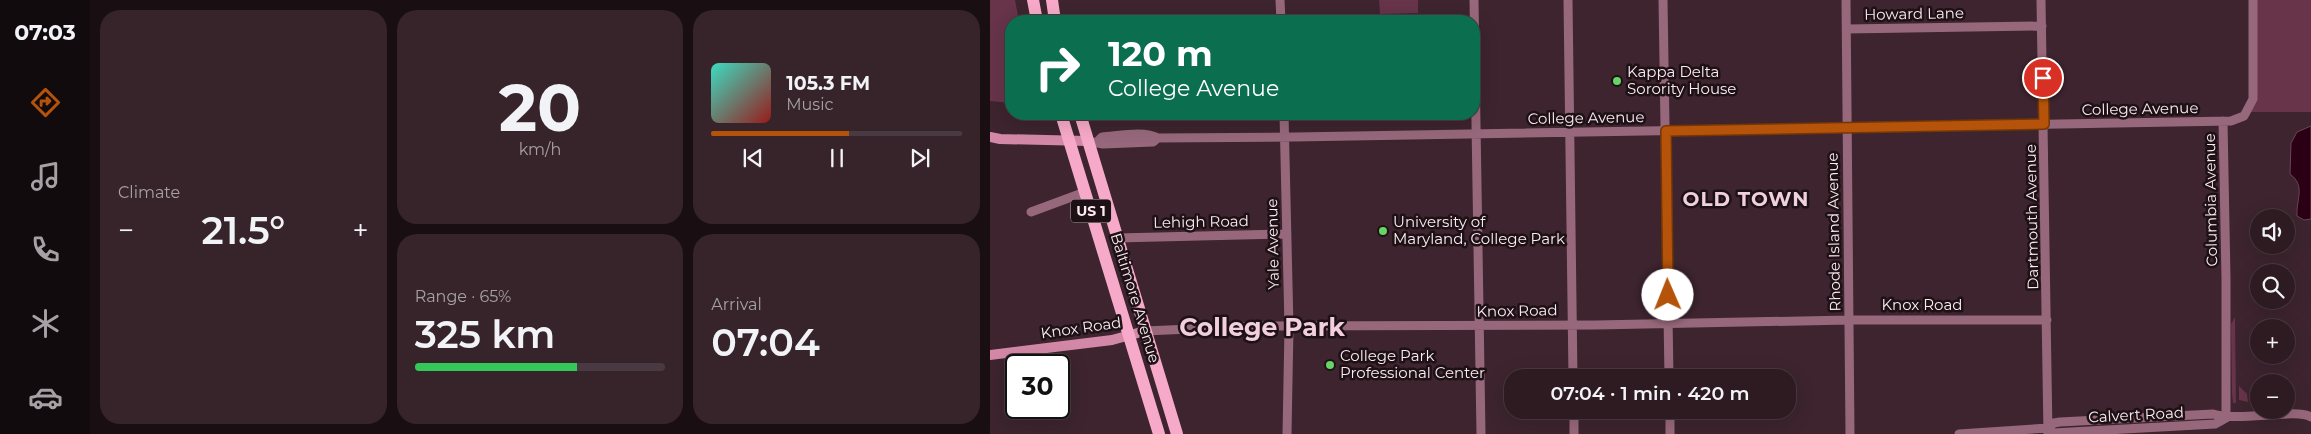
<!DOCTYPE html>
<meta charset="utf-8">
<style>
body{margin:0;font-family:Montserrat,sans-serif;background:#36242a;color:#f1f3f6;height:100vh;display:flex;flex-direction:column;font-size:19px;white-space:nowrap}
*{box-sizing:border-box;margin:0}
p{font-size:16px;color:#a7a1a5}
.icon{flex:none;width:28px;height:28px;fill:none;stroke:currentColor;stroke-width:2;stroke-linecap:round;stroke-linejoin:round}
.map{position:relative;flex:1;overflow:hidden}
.details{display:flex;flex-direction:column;gap:10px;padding:10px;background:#190f13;width:900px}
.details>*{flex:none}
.banner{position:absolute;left:15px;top:15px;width:475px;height:105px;border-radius:20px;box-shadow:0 5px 20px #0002,0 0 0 1px #493940;background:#0b6e4f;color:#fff;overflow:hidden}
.fabs{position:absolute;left:1260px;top:209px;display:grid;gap:10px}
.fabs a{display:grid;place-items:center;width:45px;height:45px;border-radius:50%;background:#2e1b22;box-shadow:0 5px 20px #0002,0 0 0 1px #493940;font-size:25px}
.speed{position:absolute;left:15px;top:354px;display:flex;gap:10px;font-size:25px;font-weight:700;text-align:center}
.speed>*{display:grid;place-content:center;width:65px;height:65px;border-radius:50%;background:#2e1b22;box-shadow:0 5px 20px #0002,0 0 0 1px #493940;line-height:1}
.speed .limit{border:2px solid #111;border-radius:8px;background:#fff;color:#111}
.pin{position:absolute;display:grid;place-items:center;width:42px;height:42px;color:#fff;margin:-21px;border:2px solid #fff;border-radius:50%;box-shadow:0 1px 5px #0007}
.me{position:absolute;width:55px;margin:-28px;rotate:359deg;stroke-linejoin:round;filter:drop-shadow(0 0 4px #0008)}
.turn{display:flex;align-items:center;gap:18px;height:105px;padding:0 20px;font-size:22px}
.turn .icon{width:65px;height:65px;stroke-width:2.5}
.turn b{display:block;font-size:35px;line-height:42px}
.big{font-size:38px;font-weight:600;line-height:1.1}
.details .tile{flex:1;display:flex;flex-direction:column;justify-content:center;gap:8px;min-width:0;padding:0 18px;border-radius:20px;background:#36242a}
.details .dial{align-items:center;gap:0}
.dial b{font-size:65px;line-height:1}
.song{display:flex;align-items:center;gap:15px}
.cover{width:60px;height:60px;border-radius:8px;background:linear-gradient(135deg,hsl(170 70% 55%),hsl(0 70% 35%))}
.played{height:5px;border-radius:2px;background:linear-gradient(90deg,#b45309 55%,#493940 55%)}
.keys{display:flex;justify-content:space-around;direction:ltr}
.heat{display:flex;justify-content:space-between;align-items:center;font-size:28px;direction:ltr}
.charge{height:8px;border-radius:4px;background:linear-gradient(90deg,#34c759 65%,#493940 0)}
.details .tiles{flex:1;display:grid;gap:10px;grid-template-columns:repeat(3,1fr)}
.tile:first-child{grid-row:span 2}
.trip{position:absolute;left:514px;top:369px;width:292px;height:50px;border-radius:20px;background:#2e1b22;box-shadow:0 5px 20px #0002,0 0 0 1px #493940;font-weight:600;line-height:50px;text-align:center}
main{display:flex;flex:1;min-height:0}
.dock{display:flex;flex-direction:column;width:90px;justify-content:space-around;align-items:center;background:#120b0e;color:#a7a1a5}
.dock .icon{width:35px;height:35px}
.dock .on{color:#b45309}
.dock b{font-size:22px;color:#f1f3f6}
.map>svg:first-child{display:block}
.green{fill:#67344a}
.water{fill:#2b0015;stroke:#6a4657}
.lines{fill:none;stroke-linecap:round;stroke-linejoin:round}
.street{stroke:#97687b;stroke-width:9}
.secondary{stroke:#d388a7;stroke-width:10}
.primary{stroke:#f6a9c8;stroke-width:12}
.route-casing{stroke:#753606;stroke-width:12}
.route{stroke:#b45309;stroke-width:9}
.poi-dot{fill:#66d466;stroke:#1d1116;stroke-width:2}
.labels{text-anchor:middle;stroke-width:5;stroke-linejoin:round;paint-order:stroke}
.shield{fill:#1d1116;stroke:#b9aaaf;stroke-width:1}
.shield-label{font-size:14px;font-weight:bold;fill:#fcebf1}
.street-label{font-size:15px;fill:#fcebf1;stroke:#1d1116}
.poi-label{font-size:15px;fill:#fcebf1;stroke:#1d1116;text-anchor:start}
.district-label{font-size:20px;font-weight:bold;letter-spacing:1px;fill:#f1cfdc;stroke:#1d1116}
.town-label{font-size:25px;font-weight:bold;fill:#f1cfdc;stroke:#1d1116}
</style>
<main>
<nav class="dock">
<b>07:03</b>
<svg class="icon on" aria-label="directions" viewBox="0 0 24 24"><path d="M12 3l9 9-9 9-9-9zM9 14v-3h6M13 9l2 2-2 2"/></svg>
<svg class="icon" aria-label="music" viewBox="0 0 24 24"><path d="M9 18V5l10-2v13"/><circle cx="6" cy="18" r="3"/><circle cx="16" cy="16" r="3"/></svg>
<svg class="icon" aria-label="phone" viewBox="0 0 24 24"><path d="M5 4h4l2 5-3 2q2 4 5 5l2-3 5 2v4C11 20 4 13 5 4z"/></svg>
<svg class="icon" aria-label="climate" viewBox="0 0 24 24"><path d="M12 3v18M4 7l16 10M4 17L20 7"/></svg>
<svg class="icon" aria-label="car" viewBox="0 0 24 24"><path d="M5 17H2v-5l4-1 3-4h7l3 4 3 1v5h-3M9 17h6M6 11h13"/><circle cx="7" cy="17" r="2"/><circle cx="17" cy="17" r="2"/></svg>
</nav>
<section class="details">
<div class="tiles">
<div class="tile"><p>Climate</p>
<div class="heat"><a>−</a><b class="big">21.5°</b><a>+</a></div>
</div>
<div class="tile dial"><b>20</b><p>km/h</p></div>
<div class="tile">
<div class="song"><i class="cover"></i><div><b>105.3 FM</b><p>Music</p></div></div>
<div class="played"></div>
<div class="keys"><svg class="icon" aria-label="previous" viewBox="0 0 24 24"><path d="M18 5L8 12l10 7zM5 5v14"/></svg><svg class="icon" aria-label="pause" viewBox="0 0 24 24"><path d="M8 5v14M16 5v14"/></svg><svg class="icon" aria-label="next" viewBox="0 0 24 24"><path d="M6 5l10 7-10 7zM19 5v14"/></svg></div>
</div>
<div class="tile"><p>Range · 65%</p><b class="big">325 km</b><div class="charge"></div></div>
<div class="tile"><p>Arrival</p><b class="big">07:04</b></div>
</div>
</section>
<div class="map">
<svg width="1321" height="434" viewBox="0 0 1321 434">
<rect width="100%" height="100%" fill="#3d242e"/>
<path class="green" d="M 0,0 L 25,0 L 29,21 L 21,21 L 21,103 L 0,101 Z
M 389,0 L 428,0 L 428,13 L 390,14 Z
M 1263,0 L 1321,0 L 1321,112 L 1258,112 L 1261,106 Z
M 1245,317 L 1246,403 L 1243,403 L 1242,393 L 1241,324 Z
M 1249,386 L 1257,394 L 1258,402 L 1249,400 Z"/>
<path class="water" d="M 1321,126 L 1321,219 L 1314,220 L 1307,216 C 1306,199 1316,186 1300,174 L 1301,143 L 1307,132 Z"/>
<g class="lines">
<path class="street" d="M 290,0 L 291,21
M 484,0 L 491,434
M 578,0 L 583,378
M 673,0 L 679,378
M 856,0 L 860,434
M 1051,0 L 1058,434
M 857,29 L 1052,26
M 294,114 L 299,327 L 297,434
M 1233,121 L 1236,279 L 1236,418
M 102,142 L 113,144 L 163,142 L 168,138
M 107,142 L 112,137 C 128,136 154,130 168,138 L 305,137 L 1241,121 L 1254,116 L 1263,99 L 1263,0
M 41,212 L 95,192
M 127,238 L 297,234
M 155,331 L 269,326 L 606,325 L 859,320 L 1057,320
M 584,410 L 584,434
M 680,410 L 680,434
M 1058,428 L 1063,433 L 1225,424 L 1236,418
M 969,434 L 1058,428 L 1064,423 L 1070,422 L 1223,414 C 1248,422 1307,408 1321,417"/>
<path class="secondary" d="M 0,137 L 10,139 L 97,141
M 0,355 L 122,340 L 155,331"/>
<path class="primary" d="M 43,0 L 47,21
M 62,0 L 65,21
M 71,114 L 169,434
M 90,114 L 187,434"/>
</g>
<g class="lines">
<g class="route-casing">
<path id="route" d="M 678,295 L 676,131 L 1054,124 L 1053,78"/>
</g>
<use href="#route" class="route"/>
</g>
<g class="poi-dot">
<circle cx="627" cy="81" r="5"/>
<circle cx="393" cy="231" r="5"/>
<circle cx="340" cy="365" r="5"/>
</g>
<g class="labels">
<rect class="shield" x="81" y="199.5" width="40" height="23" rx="4"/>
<g class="shield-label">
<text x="101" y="216">US 1</text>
</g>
<g class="street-label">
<text transform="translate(924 14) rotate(-1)" y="5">Howard Lane</text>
<text transform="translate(1150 109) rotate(-1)" y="5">College Avenue</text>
<text transform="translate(596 118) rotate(-1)" y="5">College Avenue</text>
<text transform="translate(1221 200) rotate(-91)" y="5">Columbia Avenue</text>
<text transform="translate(1042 217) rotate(-91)" y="5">Dartmouth Avenue</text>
<text transform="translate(211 222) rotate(-1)" y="5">Lehigh Road</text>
<text transform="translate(844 232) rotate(-91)" y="5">Rhode Island Avenue</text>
<text transform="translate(283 244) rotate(-91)" y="5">Yale Avenue</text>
<text transform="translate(145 298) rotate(73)" y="5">Baltimore Avenue</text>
<text x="932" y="310">Knox Road</text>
<text transform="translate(527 311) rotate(-1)" y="5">Knox Road</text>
<text transform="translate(91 328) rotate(-8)" y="5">Knox Road</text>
<text transform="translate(1146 415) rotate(-3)" y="5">Calvert Road</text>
</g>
<g class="poi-label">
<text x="637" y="77">Kappa Delta<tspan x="637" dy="17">Sorority House</tspan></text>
<text x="403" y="227">University of<tspan x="403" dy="17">Maryland, College Park</tspan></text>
<text x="350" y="361">College Park<tspan x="350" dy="17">Professional Center</tspan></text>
</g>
<g class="district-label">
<text x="756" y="206">OLD TOWN</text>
</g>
<g class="town-label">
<text x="272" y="336">College Park</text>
</g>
</g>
</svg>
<div class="fabs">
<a><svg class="icon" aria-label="sound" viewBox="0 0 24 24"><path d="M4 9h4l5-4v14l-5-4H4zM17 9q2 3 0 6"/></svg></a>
<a><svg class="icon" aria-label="search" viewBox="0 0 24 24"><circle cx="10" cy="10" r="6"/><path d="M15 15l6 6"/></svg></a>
<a>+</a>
<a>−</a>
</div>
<div class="speed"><div class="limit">30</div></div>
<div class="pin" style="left:1053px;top:78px;background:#d93025"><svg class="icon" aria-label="arrive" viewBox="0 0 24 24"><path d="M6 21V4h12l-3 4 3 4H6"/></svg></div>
<svg class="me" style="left:678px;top:295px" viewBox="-20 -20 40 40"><circle r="19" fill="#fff"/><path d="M0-13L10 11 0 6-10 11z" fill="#b45309"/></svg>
<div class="trip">07:04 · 1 min · 420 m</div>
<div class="banner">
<div class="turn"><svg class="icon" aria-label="right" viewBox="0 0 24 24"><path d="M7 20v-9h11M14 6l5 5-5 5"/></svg><div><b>120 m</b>College Avenue</div></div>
</div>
</div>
</main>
